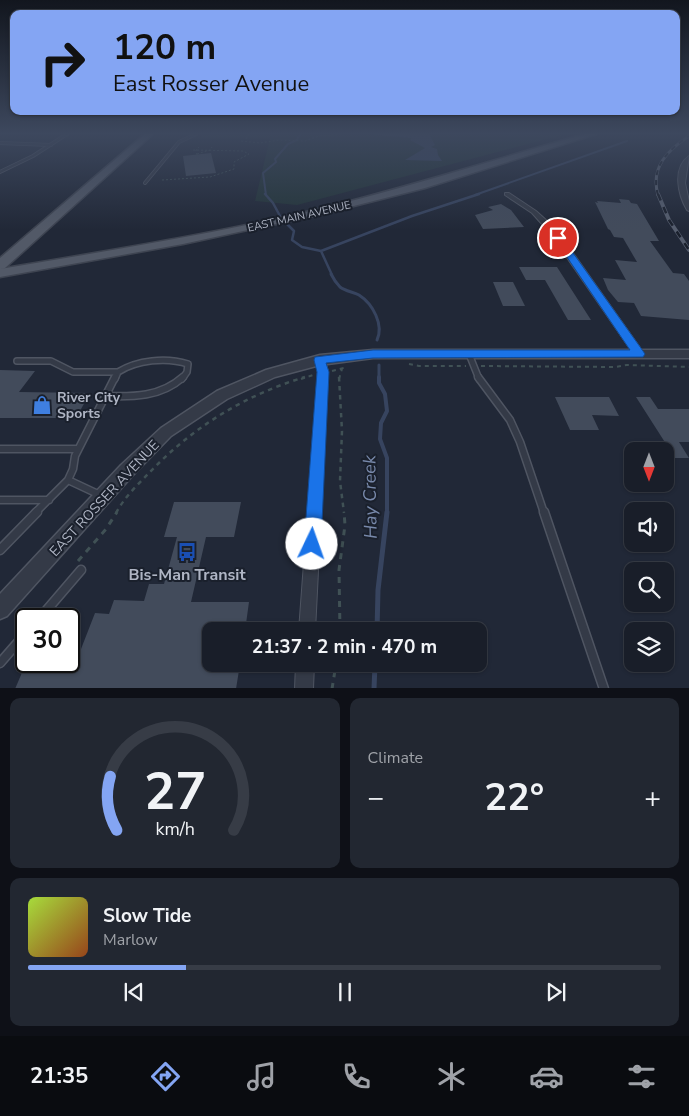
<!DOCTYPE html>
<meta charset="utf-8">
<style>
body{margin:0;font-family:"Nunito Sans",sans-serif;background:#222731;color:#f1f3f6;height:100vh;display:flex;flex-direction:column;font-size:19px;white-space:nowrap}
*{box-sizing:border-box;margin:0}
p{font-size:16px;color:#9fa2a8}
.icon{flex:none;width:28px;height:28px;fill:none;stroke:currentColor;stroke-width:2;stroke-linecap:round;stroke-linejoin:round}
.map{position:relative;height:688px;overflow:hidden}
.panel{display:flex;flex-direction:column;gap:10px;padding:10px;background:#0e1017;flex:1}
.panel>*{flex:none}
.top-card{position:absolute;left:10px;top:10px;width:670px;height:105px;border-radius:10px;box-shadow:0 1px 4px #0004,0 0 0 1px #373c46;background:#84a5f3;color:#111;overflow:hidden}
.needle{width:32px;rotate:180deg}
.controls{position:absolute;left:624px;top:442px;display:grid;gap:10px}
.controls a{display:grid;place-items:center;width:50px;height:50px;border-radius:10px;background:#191e29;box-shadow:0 1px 4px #0004,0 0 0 1px #373c46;font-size:25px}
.speed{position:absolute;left:15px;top:608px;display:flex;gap:10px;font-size:25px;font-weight:700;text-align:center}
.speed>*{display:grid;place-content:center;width:65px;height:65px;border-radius:50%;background:#191e29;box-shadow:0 1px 4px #0004,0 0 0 1px #373c46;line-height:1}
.speed .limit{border:2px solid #111;border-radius:8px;background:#fff;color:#111}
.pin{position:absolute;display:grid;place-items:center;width:42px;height:42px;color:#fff;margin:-21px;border:2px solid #fff;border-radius:50%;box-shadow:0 1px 5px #0007}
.me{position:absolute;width:55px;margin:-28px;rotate:3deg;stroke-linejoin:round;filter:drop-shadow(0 0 4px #0008)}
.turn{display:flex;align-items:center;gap:18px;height:105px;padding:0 20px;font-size:22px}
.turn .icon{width:65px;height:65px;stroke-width:2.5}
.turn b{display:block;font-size:35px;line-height:42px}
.big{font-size:38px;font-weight:700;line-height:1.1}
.panel .card{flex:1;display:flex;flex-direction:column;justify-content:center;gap:8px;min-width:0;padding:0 18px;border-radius:10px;background:#222731}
.panel .dial{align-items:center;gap:0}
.dial svg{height:130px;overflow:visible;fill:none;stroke:#373c46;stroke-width:7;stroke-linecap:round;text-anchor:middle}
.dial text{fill:#f1f3f6;stroke:none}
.song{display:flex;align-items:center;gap:15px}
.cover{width:60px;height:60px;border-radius:8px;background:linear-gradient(135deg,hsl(80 70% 55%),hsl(20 70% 35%))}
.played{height:5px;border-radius:2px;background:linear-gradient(90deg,#84a5f3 25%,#373c46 25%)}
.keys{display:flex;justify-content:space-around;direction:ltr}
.heat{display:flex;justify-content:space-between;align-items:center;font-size:28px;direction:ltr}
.panel .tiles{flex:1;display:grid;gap:10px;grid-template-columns:1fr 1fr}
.card:last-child{grid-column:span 2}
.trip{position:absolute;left:202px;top:622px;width:285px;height:50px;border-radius:10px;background:#191e29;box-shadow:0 1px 4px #0004,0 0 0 1px #373c46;font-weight:700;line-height:50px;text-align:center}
.dock{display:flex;height:80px;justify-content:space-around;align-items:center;background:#0a0c10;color:#9fa2a8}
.dock .icon{width:35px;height:35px}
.dock .on{color:#84a5f3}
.dock b{font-size:22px;color:#f1f3f6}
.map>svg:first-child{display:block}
.green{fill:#243539}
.water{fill:#37445f}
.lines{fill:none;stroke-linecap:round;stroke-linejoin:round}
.stream-far4{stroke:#37445f;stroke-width:2}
.stream-far3{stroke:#37445f;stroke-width:2.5}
.stream-far2{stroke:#37445f;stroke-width:3}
.stream-far1{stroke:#37445f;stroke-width:4}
.stream{stroke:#37445f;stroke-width:5}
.building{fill:#424b5b}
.service-far3-casing{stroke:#4f5562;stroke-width:4}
.service-far2-casing{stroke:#4f5562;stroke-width:8}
.service-far1-casing{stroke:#4f5562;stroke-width:9}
.service-casing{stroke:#4f5562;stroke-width:11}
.minor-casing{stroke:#4f5562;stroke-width:2}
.tertiary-casing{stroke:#4f5562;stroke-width:3}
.primary-casing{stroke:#3e4451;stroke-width:3}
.path-far3{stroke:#405155;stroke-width:1;stroke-dasharray:2 2;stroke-linecap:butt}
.path-far2{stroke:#405155;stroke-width:2;stroke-dasharray:4 4;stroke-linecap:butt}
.path-far1{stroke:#405155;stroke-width:2.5;stroke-dasharray:4.5 4.5;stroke-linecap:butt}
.path{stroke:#405155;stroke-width:3;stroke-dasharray:6 6;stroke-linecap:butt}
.service-far3{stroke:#343a47;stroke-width:2.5}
.service-far2{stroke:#343a47;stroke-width:5}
.service-far1{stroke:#343a47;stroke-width:6}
.service{stroke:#343a47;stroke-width:8}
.minor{fill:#343a47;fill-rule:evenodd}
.tertiary{fill:#343a47;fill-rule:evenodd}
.primary{fill:#525967;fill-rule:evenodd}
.rail-far1-casing{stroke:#565e6e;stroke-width:3}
.rail-casing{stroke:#565e6e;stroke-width:4}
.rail-far1{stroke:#1a202c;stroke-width:2;stroke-dasharray:5;stroke-linecap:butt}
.rail{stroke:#1a202c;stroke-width:2.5;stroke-dasharray:7;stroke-linecap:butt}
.route{fill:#1a73e8;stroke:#114b97}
.labels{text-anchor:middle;stroke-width:4;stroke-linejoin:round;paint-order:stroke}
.far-street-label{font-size:11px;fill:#afb5c4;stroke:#1a202c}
.poi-label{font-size:14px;font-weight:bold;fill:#afb5c4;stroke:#1a202c;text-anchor:start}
.street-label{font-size:14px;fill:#afb5c4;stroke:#1a202c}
.near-poi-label{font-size:16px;font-weight:bold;fill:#afb5c4;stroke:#1a202c}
.near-water-label{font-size:18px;font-style:italic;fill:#7889ab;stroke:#1a202c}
</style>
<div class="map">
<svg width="689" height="689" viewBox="0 0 689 689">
<rect width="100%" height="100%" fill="#212837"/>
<path class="green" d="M 203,134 L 566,134 L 297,205 L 255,201 L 270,138 L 200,138 Z"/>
<path class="water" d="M 368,134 L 429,134 L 435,145 L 431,147 L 437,149 L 438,155 L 442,161 L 405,160 L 425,148 L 410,140 L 412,138 Z"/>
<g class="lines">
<path class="stream-far4" d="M 266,195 L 263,173 L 276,162 L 275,159 L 288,144 L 297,140 L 300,134
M 475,195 L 627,141"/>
<path class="stream-far3" d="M 265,194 L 273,203 L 280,216
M 287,224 L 294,231 L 292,240 L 302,247 L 321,251 L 332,275
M 321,251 L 412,216 L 479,194"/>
<path class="stream-far2" d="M 331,274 C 333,278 337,284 340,287 C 345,291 353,292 359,295 C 373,304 384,325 377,340
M 379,365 L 379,379"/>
<path class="stream-far1" d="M 379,377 L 379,383 L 385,394 L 387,411 L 381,423 L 380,439 L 387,458 L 387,513"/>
<path class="stream" d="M 377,631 L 378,590 L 387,512
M 374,689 L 375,664"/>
</g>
<path class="building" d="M 211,153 L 216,173 L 186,176 L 183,156 Z
M 619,199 L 629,200 L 631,203 L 637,204 L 659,241 L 650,241 L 673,273 L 684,274 L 689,281 L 689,320 L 641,316 L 634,303 L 618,302 L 608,290 L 603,278 L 626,280 L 615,260 L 637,262 L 623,238 L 614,237 L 610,230 L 608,229 L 595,202 L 598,203 L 597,201 L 621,203 Z
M 501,204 L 511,210 L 524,227 L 483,229 L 475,215 L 493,210 L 488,207 Z
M 519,267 L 557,267 L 591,320 L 568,320 L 545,280 L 526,280 Z
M 493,282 L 513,282 L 525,306 L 503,306 Z
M 0,370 L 35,371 L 19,392 L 90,393 L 76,418 L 0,418 Z
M 555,397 L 609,397 L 619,416 L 592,415 L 599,430 L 570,430 Z
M 636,397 L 650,397 L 658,409 L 689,409 L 689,442 L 679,442 L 689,458 L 675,458 Z
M 174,502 L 241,502 L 234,537 L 206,537 L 191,602 L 249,602 L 245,631 L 211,631 L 211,664 L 240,664 L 236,689 L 15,689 L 27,661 L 69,661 L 69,649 L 81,649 L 95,613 L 109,614 L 114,600 L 144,601 L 149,584 L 164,584 L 177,537 L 164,537 Z"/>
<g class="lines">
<g class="service-far3-casing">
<path id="service-far3" d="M 0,143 L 51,145
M 0,172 L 33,156 L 67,134
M 145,183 L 179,142 L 196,134"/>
</g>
<g class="service-far2-casing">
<path id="service-far2" d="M 469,354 L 479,379
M 17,361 L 51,361 L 73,372 L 118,372 L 115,379
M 118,372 C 137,360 166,357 188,364 L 187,372 L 182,379"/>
</g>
<g class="service-far1-casing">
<path id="service-far1" d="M 478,377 L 510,420 L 520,442 L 544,513
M 105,396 C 133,397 161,397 183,377
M 0,449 L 78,449
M 100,495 L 68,480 L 73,469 L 75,456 L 115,377
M 0,500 L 49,500
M 35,513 L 68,480"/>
</g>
<g class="service-casing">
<path id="service" d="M 544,512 L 604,689
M 0,550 L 37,512
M 39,619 L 81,570
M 0,663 L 26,633"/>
</g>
<g class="minor-casing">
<path id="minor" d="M 689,156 L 685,183 L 689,201 L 689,211 L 687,210 C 678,195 672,168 689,156 Z
M 505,193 L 509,193 L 536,211 L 556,229 L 643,352 L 644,354 L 643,356 L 635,356 L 550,233 L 532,213 L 505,195 Z
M 320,356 L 325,360 L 328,372 L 315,631 L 299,631 L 318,372 L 315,360 Z
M 296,664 L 314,664 L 313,689 L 295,689 Z"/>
</g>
<g class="tertiary-casing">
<path id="tertiary" d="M 373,350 L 689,350 L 689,358 L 373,358 L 320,365 L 275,377 L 227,399 L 171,436 L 133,475 L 7,616 L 0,619 L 0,594 L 121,465 L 161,428 L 217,391 L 266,370 L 320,355 Z"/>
</g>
<g class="primary-casing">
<path id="primary" d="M 145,134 L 153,134 L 5,268 L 0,269 L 0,258 Z
M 585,134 L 596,134 L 425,188 L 318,215 L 183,244 L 0,277 L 0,269 C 107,251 214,234 319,209 C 409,187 496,159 585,134 Z"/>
</g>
<path class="path-far3" d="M 246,139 L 248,135 L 252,134
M 241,141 L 260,143 L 279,140 L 305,141 L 319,136 L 342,134
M 197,154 L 210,150 L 212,147
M 197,155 L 196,150 L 199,147
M 162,180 L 210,177 L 234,169 L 234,162 L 249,154 L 243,151 L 191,150"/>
<path class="path-far2" d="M 409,364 L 419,366 L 466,366
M 481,366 L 615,367 L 627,365 L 689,367
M 332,371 L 347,367
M 301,379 L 313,375
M 339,379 L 342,369"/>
<path class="path-far1" d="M 339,377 L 342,431 L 340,481 L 344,513
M 116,513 C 124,498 138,484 150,472 C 193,427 245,395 305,377"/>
<path class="path" d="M 78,561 L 106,529 L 117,512
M 22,624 L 26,619
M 340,631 L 339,570 L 345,525 L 344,512
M 332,689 L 336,664"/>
<use href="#service-far3" class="service-far3"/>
<use href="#service-far2" class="service-far2"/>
<use href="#service-far1" class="service-far1"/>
<use href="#service" class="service"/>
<use href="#minor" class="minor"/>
<use href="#tertiary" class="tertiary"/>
<use href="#primary" class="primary"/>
<g class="rail-far1-casing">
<path id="rail-far1" d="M 658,195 C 650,167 668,150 689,136"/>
</g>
<g class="rail-casing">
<path id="rail" d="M 658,194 L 669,220 L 689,250"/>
</g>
<use href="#rail-far1" class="rail-far1"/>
<use href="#rail" class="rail"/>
</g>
<linearGradient id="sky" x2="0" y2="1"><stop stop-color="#12161e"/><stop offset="0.58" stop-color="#3d485e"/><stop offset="1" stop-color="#3d485e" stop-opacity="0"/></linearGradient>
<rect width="689" height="230" fill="url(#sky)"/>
<path class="route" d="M 556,236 L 561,236 L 643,351 L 645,354 L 643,357 L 373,358 L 326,363 L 329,372 L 321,544 L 318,550 L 312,552 L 306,550 L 304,544 L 317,372 L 314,360 L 315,357 L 373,350 L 630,350 L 554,238 Z"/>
<defs>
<g id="shop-bare" transform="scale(1.5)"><path d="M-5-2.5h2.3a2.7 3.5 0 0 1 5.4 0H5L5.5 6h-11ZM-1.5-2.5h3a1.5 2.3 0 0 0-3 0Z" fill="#3f7fe0" stroke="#1a202c" stroke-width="2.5" paint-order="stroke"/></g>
<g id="bus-bare" transform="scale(1.5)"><path d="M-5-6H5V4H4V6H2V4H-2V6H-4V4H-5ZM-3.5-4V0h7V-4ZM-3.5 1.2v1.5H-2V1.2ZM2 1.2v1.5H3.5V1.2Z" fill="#1a4fb4" stroke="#1a202c" stroke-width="2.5" paint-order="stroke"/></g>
</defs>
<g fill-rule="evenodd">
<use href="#shop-bare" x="42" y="405"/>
<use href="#bus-bare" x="187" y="552"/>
</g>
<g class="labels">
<g class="far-street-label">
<text transform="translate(299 216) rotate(-13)" y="4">EAST MAIN AVENUE</text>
</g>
<g class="poi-label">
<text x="57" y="402">River City<tspan x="57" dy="16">Sports</tspan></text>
</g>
<g class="street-label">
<text transform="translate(104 498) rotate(-47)" y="5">EAST ROSSER AVENUE</text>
</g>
<g class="near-poi-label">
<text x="187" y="580">Bis-Man Transit</text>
</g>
<g class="near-water-label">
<text transform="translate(370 497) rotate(-91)" y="6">Hay Creek</text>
</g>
</g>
</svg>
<div class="controls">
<a><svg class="needle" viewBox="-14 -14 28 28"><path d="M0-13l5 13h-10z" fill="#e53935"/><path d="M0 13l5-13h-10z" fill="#9fa2a8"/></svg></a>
<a><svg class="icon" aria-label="sound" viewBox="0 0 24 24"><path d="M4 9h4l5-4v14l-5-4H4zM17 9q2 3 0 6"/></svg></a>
<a><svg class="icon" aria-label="search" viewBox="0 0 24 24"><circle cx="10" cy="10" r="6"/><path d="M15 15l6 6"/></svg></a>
<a><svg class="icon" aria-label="layers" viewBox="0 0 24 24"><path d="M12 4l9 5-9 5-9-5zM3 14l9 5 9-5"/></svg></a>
</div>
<div class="speed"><div class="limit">30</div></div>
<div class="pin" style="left:558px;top:238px;background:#d93025"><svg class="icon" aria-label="arrive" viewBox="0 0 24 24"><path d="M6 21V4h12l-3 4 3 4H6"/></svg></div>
<svg class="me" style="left:312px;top:544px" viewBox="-20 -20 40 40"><circle r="19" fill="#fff"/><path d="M0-13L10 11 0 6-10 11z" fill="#1a73e8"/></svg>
<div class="trip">21:37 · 2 min · 470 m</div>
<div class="top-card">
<div class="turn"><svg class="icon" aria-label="right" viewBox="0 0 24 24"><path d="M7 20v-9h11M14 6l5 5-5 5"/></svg><div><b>120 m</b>East Rosser Avenue</div></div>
</div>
</div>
<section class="panel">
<div class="tiles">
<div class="card dial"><svg viewBox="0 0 100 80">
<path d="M14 69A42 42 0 1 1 86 69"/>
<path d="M14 69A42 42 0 0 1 10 36" stroke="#84a5f3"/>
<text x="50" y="56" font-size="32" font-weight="700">27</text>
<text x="50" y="72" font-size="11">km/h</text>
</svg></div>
<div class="card"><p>Climate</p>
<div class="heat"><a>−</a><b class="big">22°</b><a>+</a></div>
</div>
<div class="card">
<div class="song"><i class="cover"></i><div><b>Slow Tide</b><p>Marlow</p></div></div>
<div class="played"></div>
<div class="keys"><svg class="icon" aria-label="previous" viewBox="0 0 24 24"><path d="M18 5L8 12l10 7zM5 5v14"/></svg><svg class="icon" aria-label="pause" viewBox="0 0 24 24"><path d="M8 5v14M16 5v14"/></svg><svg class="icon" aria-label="next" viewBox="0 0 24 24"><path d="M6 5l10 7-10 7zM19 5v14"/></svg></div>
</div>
</div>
</section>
<nav class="dock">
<b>21:35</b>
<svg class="icon on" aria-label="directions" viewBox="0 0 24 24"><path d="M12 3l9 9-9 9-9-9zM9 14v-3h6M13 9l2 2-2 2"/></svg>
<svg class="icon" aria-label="music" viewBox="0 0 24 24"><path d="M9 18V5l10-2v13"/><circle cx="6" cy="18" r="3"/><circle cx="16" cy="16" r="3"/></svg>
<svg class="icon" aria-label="phone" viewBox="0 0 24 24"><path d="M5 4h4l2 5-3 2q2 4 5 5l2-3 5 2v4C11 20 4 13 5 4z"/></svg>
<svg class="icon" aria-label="climate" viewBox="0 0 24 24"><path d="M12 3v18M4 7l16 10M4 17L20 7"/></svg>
<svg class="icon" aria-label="car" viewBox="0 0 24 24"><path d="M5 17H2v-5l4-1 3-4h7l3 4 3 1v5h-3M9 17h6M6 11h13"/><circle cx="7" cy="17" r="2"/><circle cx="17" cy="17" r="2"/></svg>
<svg class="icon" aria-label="filters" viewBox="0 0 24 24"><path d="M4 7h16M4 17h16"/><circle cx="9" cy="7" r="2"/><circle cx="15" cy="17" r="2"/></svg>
</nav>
